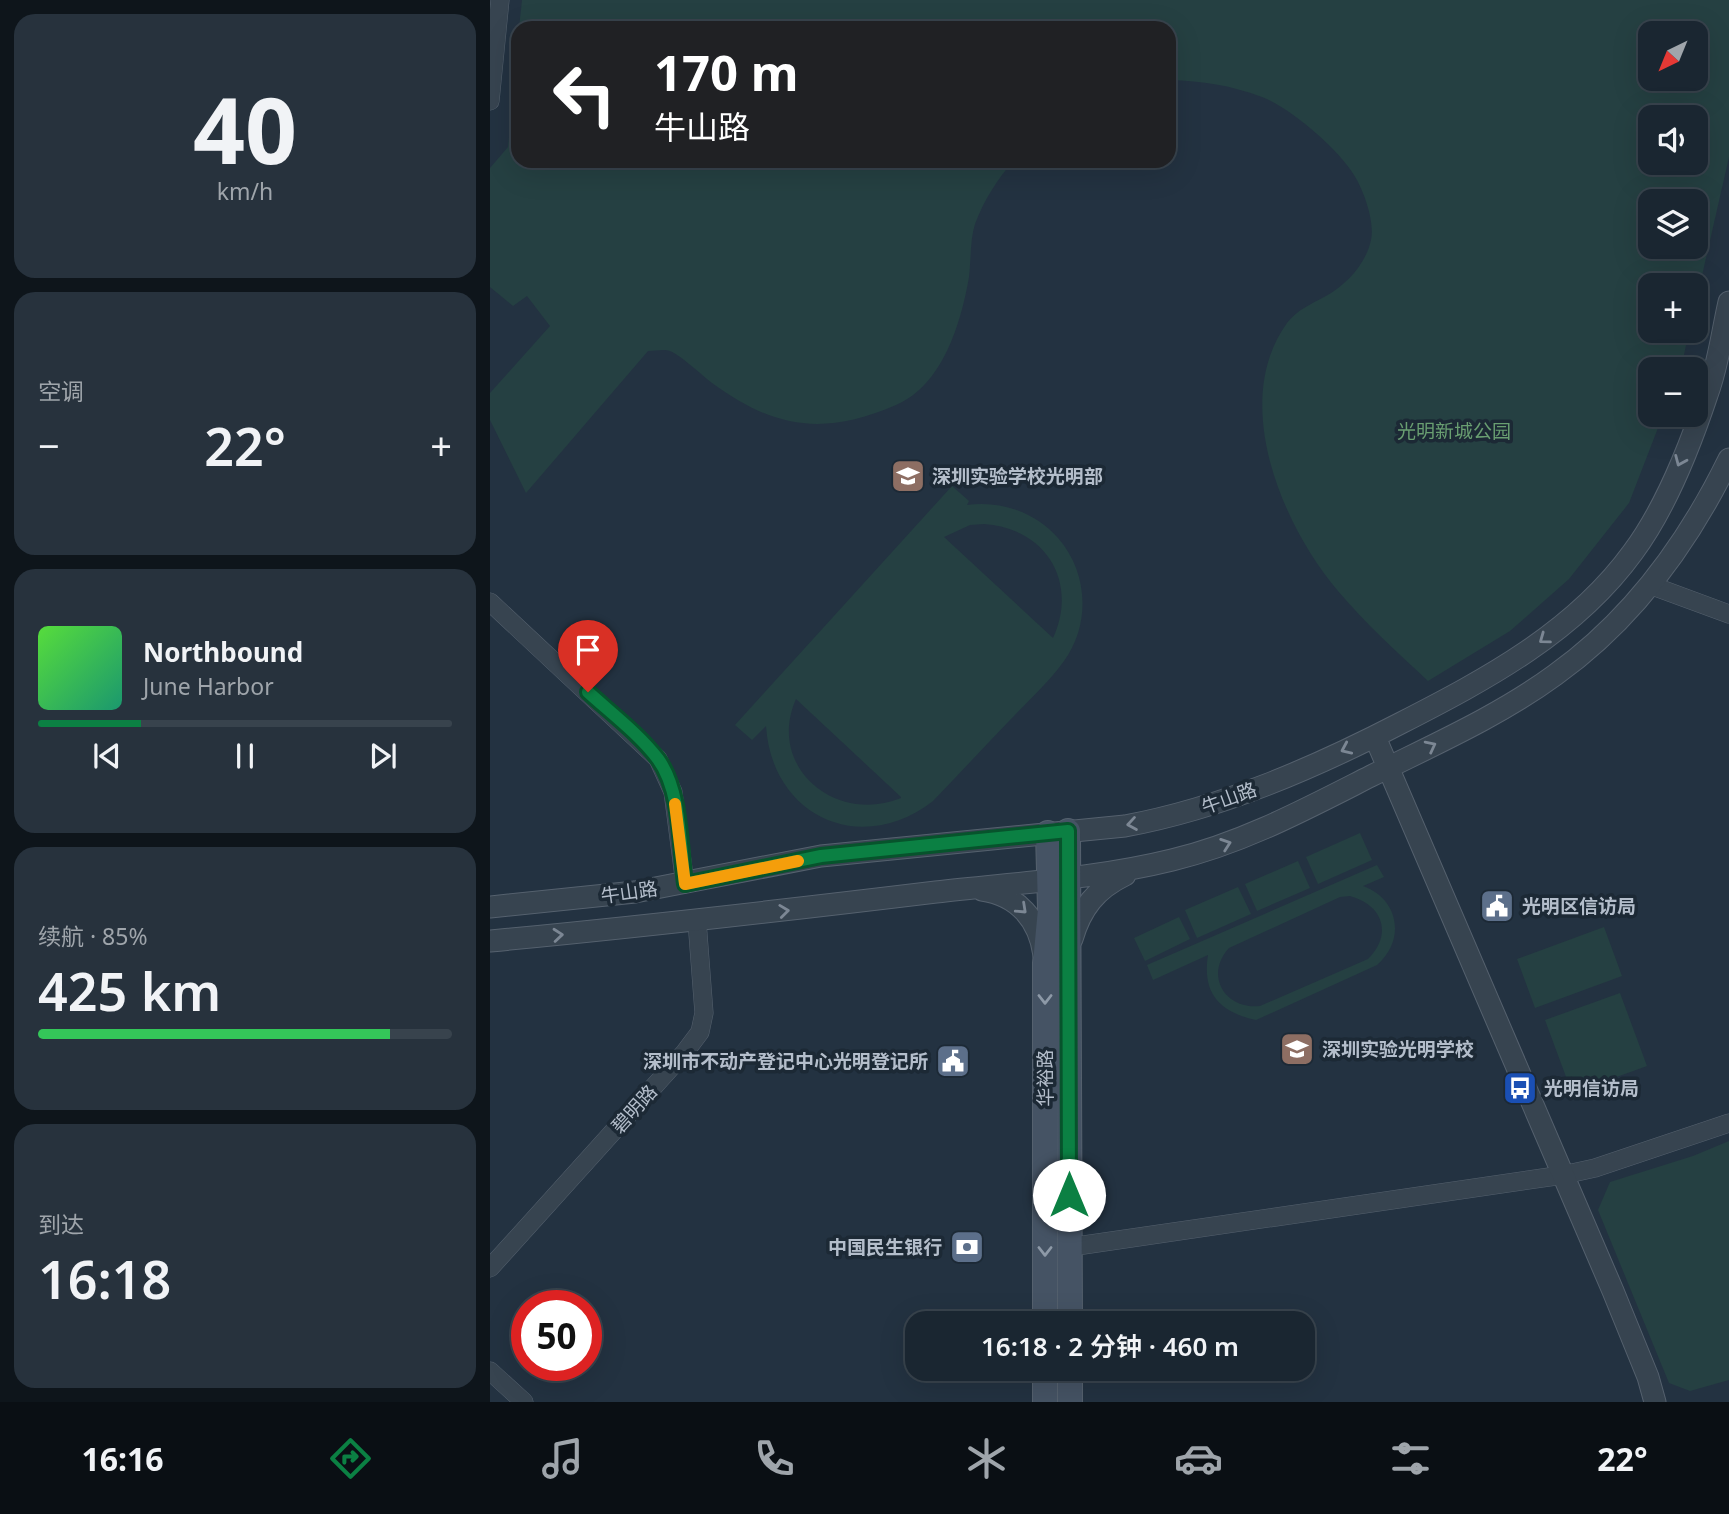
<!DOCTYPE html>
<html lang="zh">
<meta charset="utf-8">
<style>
body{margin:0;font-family:"Noto Sans","Noto Sans SC",sans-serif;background:#27323d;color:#f1f3f6;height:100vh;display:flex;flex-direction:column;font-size:26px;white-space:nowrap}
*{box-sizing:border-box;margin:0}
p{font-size:23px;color:#9fa5ab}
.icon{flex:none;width:38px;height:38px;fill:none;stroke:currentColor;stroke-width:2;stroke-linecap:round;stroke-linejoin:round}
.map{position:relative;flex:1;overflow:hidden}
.side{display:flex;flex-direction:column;gap:14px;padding:14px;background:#0e151b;width:490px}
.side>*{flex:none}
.top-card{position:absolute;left:21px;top:21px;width:665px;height:147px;border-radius:21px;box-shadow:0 7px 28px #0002,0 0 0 2px #38434d;background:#202124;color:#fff;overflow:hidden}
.needle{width:46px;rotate:223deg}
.tools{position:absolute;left:1148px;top:21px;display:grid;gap:14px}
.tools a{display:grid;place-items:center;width:70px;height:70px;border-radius:14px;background:#1a2631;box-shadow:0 7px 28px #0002,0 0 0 2px #38434d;font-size:35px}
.speed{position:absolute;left:21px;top:1290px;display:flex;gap:14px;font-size:35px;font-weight:700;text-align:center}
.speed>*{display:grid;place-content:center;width:91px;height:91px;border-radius:50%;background:#1a2631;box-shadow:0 7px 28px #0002,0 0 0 2px #38434d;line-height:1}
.speed .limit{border:10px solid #d22;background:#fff;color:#111}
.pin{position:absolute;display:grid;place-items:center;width:60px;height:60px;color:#fff;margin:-72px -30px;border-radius:50% 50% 50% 0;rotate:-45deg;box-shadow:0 0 7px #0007}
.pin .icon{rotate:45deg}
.me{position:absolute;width:77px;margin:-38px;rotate:0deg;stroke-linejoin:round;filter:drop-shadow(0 0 5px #0008)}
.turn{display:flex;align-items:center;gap:24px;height:147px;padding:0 28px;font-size:32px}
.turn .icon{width:91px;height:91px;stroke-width:2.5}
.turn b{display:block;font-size:49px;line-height:60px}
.big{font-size:52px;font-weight:600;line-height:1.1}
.side .tile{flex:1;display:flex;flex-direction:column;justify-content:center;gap:10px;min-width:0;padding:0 24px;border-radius:21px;background:#27323d}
.side .dial{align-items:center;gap:0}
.dial b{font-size:91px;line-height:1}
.song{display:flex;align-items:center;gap:21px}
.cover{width:84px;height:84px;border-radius:10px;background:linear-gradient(135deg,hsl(110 70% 55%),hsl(160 70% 35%))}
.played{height:7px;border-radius:4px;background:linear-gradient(90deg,#0b8043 25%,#38434d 25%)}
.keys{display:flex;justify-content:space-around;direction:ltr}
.heat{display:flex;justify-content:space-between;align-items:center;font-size:38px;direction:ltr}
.charge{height:10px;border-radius:5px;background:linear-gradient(90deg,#34c759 85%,#38434d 0)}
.trip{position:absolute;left:415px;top:1311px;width:410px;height:70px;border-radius:21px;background:#1a2631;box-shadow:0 7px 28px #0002,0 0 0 2px #38434d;font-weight:600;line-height:70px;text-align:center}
.tabs{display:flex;height:112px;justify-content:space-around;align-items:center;background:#0a0f14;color:#9fa5ab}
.tabs .icon{width:49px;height:49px}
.tabs .active{color:#0b8043}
.tabs b{font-size:32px;color:#f1f3f6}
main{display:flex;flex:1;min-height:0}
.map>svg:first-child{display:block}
.green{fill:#254042;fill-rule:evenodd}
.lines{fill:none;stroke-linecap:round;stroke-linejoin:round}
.minor-casing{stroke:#55616e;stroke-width:19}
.tertiary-casing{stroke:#55616e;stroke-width:23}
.secondary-casing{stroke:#55616e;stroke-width:26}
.minor{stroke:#374450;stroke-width:18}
.tertiary{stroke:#374450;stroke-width:21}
.secondary{stroke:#455364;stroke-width:24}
.oneway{stroke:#7c8794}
.oneway2{stroke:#8d99a7}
.route-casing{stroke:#07532c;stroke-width:18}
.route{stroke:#0b8043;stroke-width:12}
.slow{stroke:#f59e0b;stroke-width:12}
.labels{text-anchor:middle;stroke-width:7;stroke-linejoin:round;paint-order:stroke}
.park-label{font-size:19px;fill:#699e71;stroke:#1c2935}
.poi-label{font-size:19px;font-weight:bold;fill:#b4becb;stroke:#1c2935;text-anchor:start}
.street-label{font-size:19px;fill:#b4becb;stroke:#1c2935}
</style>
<main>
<section class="side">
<div class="tile dial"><b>40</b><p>km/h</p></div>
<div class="tile"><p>空调</p>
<div class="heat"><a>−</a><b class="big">22°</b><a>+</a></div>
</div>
<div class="tile">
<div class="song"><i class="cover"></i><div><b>Northbound</b><p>June Harbor</p></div></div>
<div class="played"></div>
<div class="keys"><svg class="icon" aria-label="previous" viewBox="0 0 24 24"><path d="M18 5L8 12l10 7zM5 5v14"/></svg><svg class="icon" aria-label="pause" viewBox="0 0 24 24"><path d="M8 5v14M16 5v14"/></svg><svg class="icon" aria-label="next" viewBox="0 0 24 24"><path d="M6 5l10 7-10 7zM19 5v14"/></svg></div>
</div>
<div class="tile"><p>续航 · 85%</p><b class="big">425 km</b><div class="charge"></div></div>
<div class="tile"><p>到达</p><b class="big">16:18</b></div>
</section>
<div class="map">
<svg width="1239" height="1402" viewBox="0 0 1239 1402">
<rect width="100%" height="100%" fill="#233241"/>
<path class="green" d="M 32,0 L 1239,0 L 1239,157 L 1206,302 L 1206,285 L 1160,285 L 1160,331 L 1199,331 L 1191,369 L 1160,369 L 1160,415 L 1173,415 L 1139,503 L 1079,579 L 1020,631 L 938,681 C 907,652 875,623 848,591 C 792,525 740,402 797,323 C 807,310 821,304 836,296 C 856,285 876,264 881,240 C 885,222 874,191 864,175 C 848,149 801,108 772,97 C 739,85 714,81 679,80 L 679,28 L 29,28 ZM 1160,33 L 1206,33 L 1206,79 L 1160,79 ZM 1160,117 L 1206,117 L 1206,163 L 1160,163 ZM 1160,201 L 1206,201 L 1206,247 L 1160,247 Z
M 28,44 L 28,161 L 523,161 C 507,180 494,200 485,224 C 480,240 481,260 479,277 C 471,323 453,385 406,405 C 334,436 285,429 222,383 C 213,376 189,354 180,351 C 174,349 164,351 158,351 L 36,493 L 0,420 L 0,393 L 60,326 L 37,296 L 23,306 L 0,287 L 0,168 L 18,147 Z
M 462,486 L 479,501 L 477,505 C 510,500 545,512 568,538 C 598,572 601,624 574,661 C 559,682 538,701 520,720 C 494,747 469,774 443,801 C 371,857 282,817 276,726 L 262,740 L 245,725 ZM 494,524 C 555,528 589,581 563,638 L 454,537 L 480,525 ZM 306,699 L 411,797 L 411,798 C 346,825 276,767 306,699 Z
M 870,833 L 882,860 L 828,884 L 816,857 Z
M 808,861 L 820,888 L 767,911 L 755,884 Z
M 887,865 L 894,877 L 873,886 C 909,899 916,940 887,965 L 766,1020 C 729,1012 712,993 718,955 L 663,980 L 657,965 ZM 860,896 C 893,905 903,934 878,959 L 770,1006 C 735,1010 714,975 739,948 L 850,897 Z
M 748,887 L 761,914 L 707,938 L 695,910 Z
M 689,917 L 700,939 L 655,961 L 644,938 Z
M 1114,927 L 1132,976 L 1045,1008 L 1027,959 Z
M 1130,993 L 1157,1066 L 1082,1093 L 1055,1020 Z
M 1239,1141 L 1239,1380 L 1200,1391 L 1179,1383 L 1108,1210 L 1120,1182 L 1203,1156 Z"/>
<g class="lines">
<g class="minor-casing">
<path id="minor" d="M 0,101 L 10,0
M 1160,585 L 1239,614
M 0,602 L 168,759 L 183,792 L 195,884
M 580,1247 L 1073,1175 L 1105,1168 L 1239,1123
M 0,1268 L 195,1052 L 210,1032 L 214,1013 L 207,921
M 0,1371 L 34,1402"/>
</g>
<g class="tertiary-casing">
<path id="tertiary" d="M 885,737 L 1123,1291 L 1158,1377 L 1165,1402
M 492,890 C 528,895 549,920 554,955
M 0,907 L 145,892 L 331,856 L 635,826 C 732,808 824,768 911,723 C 997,679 1085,632 1143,552 C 1175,509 1200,446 1217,395 C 1228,366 1232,333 1239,302
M 582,939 C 591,908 606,889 635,875
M 0,941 C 149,927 297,910 446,892 C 524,883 605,879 682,860 C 753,843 816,809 881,776 C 943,745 1009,716 1065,675 C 1142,620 1198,543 1239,459"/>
</g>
<g class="secondary-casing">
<path id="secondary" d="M 578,831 L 580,1323
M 555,1323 L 555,963 L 560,909 L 558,833
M 580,1368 L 580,1402
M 555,1402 L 555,1368"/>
</g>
<use href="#minor" class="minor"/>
<use href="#tertiary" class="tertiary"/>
<use href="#secondary" class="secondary"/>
</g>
<defs><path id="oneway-chevron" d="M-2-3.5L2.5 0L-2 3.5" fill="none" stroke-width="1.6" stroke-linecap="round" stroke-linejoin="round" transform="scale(1.75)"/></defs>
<g class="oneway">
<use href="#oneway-chevron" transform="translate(1190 461) rotate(113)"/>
<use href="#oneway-chevron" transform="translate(1054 639) rotate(144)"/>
<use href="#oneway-chevron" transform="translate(941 746) rotate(-27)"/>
<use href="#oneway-chevron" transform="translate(856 749) rotate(156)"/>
<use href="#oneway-chevron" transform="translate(642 824) rotate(171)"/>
<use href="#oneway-chevron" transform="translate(736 844) rotate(-19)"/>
<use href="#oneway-chevron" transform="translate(532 909) rotate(43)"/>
<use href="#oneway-chevron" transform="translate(294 911) rotate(-7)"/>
<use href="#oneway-chevron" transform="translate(68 935) rotate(-5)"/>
</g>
<g class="oneway2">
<use href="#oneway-chevron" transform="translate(555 999) rotate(90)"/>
<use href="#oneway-chevron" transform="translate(555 1251) rotate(90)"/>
</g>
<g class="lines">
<g class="route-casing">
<path id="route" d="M 98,692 C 121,713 149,734 168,759 C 191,790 190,846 195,884 L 331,856 L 578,831 L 579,1195"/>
</g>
<use href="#route" class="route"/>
<path class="slow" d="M 185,804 L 195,884 L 308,861"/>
</g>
<defs>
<g id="school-square" transform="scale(1.75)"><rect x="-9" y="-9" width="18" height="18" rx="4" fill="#8d6e63" stroke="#1c2935"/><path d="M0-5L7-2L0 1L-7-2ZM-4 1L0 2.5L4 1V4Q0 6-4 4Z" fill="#fff"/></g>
<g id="civic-square" transform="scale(1.75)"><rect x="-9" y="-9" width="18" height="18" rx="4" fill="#5c6f8a" stroke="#1c2935"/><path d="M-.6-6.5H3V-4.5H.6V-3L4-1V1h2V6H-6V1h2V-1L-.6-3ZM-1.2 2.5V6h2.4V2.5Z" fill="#fff"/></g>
<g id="bus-square" transform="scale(1.75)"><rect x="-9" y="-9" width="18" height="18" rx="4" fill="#1a4fb4" stroke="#1c2935"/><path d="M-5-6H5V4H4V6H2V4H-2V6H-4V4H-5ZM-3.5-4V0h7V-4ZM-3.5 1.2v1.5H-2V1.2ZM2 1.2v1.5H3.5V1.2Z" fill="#fff"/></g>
<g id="bank-square" transform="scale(1.75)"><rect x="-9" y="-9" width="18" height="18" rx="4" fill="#5c6f8a" stroke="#1c2935"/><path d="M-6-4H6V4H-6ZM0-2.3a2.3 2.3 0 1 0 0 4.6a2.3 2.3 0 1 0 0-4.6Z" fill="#fff"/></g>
</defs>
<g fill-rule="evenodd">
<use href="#school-square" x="418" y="476"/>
<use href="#civic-square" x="1007" y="906"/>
<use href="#school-square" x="807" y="1049"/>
<use href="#civic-square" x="463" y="1061"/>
<use href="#bus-square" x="1030" y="1088"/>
<use href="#bank-square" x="477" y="1247"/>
</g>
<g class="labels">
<g class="park-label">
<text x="964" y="438">光明新城公园</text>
</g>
<g class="poi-label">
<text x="442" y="483">深圳实验学校光明部</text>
<text x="1032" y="913">光明区信访局</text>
<text x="832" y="1056">深圳实验光明学校</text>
<text x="438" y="1068" text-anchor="end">深圳市不动产登记中心光明登记所</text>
<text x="1054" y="1095">光明信访局</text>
<text x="452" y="1254" text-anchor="end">中国民生银行</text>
</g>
<g class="street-label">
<text transform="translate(739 798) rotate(-20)" y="7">牛山路</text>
<text transform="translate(139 892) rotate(-8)" y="7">牛山路</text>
<text transform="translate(555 1078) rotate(-90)" y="7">华裕路</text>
<text transform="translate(144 1109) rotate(-48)" y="7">碧明路</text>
</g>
</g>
</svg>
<div class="tools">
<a><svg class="needle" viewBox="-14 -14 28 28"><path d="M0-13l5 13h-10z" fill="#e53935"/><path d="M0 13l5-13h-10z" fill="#9fa5ab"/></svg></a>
<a><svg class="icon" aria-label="sound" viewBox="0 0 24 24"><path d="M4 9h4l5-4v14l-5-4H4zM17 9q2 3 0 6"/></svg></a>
<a><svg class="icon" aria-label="layers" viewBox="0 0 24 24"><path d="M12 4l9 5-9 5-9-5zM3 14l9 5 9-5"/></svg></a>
<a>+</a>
<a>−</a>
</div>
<div class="speed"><div class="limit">50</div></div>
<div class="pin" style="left:98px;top:692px;background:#d93025"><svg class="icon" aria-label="arrive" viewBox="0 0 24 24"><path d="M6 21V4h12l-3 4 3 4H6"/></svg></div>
<svg class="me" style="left:579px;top:1195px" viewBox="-20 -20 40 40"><circle r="19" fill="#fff"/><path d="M0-13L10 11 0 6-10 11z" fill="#0b8043"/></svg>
<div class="trip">16:18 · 2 分钟 · 460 m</div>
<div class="top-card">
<div class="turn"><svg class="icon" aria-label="left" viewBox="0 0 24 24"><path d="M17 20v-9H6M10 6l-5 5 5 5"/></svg><div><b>170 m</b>牛山路</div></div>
</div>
</div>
</main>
<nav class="tabs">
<b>16:16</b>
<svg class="icon active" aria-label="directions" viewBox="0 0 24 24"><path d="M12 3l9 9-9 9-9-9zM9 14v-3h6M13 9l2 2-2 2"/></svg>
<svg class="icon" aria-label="music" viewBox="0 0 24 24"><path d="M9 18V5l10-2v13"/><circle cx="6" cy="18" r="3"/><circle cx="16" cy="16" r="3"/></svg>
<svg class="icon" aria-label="phone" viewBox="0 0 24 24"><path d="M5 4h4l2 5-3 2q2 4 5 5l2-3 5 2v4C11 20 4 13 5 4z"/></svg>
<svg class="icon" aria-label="climate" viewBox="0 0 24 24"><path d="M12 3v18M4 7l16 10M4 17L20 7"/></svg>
<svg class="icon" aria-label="car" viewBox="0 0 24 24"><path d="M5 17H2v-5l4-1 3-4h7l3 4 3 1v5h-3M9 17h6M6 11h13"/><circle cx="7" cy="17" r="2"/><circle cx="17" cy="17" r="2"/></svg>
<svg class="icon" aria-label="filters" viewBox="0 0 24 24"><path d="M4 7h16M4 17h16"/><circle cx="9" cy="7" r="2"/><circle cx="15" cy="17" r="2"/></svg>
<b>22°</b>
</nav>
